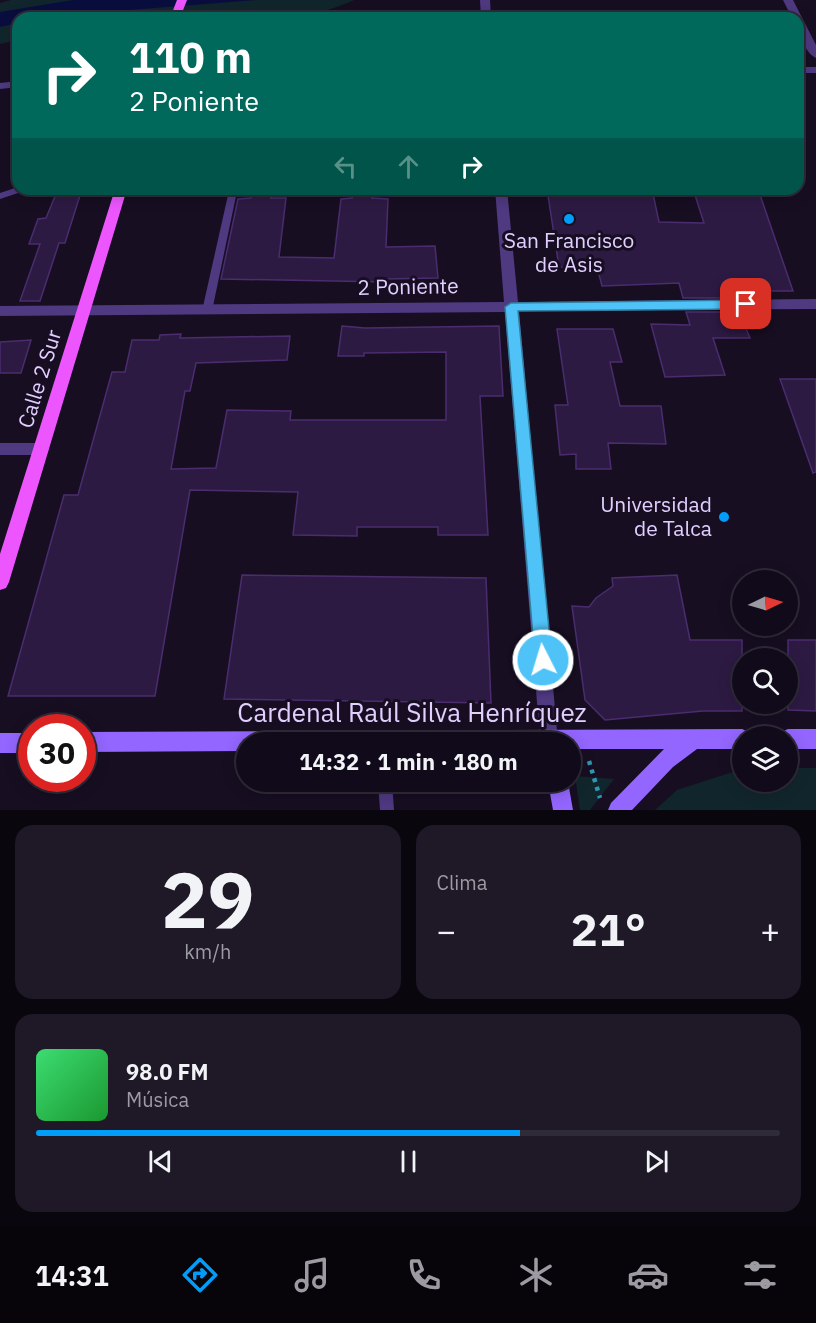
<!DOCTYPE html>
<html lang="es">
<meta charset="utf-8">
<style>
body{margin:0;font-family:"IBM Plex Sans",sans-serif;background:#1e1827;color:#f1f3f6;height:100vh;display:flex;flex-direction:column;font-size:22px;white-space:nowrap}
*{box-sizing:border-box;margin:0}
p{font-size:20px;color:#9c9aa2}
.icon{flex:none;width:33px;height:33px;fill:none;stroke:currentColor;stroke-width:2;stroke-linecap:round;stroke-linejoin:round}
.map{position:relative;height:810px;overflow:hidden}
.side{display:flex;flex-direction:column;gap:15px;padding:15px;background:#09060e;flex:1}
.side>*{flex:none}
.banner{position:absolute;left:12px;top:12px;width:792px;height:183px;border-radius:18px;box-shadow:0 3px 15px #0003,0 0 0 2px #302b39;background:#00695c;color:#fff;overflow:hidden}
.needle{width:39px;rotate:85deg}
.tools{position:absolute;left:732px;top:570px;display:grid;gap:12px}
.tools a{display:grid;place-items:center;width:66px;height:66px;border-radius:50%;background:#110a1a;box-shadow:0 3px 15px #0003,0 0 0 2px #302b39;font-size:30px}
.speed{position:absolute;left:18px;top:714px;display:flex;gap:12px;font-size:30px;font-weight:700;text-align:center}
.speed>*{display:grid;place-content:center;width:78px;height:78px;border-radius:50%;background:#110a1a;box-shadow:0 3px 15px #0003,0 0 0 2px #302b39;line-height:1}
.speed .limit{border:9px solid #d22;background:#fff;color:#111}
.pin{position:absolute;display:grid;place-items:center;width:51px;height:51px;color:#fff;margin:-26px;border-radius:12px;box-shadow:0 3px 9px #0006}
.me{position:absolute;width:66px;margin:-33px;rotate:355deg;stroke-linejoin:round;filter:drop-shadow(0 0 4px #0008)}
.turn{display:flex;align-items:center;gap:21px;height:126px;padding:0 18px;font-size:27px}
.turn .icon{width:78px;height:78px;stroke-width:2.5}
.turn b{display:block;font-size:42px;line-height:51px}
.lanes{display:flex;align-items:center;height:57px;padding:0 18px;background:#0003;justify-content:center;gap:30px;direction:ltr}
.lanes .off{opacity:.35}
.big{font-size:45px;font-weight:800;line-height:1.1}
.side .widget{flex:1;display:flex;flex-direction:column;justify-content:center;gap:9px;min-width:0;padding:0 21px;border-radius:18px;background:#1e1827}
.side .dial{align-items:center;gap:0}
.dial b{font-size:78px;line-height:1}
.song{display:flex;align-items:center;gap:18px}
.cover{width:72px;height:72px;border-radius:9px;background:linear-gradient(135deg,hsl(140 70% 55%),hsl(130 70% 35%))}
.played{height:6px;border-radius:3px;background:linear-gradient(90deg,#019df9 65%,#302b39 65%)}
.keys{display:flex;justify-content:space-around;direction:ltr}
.heat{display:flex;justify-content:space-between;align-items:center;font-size:33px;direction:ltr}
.side .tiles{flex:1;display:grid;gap:15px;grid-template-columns:1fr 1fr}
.widget:last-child{grid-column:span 2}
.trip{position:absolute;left:236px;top:732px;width:345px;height:60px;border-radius:30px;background:#110a1a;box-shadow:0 3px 15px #0003,0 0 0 2px #302b39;font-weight:800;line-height:60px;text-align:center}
.tabs{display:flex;height:96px;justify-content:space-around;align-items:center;background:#07040a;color:#9c9aa2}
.tabs .icon{width:42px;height:42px}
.tabs .active{color:#019df9}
.tabs b{font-size:27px;color:#f1f3f6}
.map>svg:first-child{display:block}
.green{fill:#11262c}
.water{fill:#090e3f}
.building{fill:#2d1a43;stroke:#4b2c6f;stroke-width:1.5}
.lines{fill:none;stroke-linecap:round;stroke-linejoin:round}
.path{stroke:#2e97b3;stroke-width:4.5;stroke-dasharray:4 5;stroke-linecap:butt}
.lane{fill:#4f3981;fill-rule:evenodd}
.street{fill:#4f3981;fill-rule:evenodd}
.secondary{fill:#9366ff;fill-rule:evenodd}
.primary{fill:#ed56ff;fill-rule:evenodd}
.route{fill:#4fc3f7;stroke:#337fa1;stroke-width:1.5}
.poi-dot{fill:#019df9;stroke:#170e22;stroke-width:2}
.labels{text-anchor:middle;stroke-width:6;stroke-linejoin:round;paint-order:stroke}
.poi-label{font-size:21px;fill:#e1cfff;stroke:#170e22}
.street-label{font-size:21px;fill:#e1cfff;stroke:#170e22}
.near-street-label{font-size:26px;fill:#e1cfff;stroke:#170e22}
</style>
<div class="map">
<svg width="816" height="810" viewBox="0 0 816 810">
<rect width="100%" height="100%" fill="#170e22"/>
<path class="green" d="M 11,0 L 354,0 C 310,21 262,18 214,18 L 214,13 L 149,18 L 18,18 L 18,40 L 0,44 L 0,3 Z
M 788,768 L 816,768 L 816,810 L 655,810 L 677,790 L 742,769 L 742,782 L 788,782 Z
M 575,776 L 614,779 L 590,810 L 580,810 Z"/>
<path class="water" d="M 73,0 L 257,0 L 91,13 L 49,18 L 18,18 L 18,23 L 0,27 L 0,12 Z"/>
<path class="building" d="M 58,189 L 82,189 L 65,243 L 59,243 L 40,301 L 20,301 L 40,244 L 29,244 L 38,219 L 46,218 Z
M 547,189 L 652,189 L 659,222 L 704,223 L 693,189 L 758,189 L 793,291 L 731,291 L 733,298 L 683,298 L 679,283 L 602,286 L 597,267 L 559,267 Z
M 252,194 L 272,194 L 271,198 L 286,198 L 279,257 L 334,258 L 341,199 L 352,198 L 352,195 L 373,195 L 372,198 L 388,199 L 386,247 L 435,246 L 438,278 L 385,279 L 385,282 L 221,279 L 238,199 L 251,198 Z
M 686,312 L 739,312 L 750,338 L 713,338 L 725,375 L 665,377 L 651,324 L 690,325 Z
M 342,326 L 365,328 L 499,326 L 503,396 L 480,396 L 488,535 L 438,535 L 438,527 L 357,527 L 357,536 L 293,535 L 298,492 L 190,490 L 155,696 L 8,696 L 64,495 L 78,495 L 112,372 L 125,372 L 132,340 L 159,340 L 160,335 L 181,334 L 180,338 L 290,336 L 287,360 L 196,363 L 190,391 L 185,391 L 171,469 L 216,468 L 227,410 L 291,411 L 290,420 L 446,420 L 446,352 L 364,353 L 364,356 L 338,356 Z
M 557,329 L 613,329 L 622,362 L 610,362 L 620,406 L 661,406 L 666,444 L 608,443 L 611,469 L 576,469 L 576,454 L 560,455 L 555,405 L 568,405 Z
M 31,340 L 21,373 L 0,373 L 0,342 Z
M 780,379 L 816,379 L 816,472 L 813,473 Z
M 242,575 L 486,578 L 491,703 L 224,699 Z
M 677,575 L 690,640 L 742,640 L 742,711 L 703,711 L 605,720 L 585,700 L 572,606 L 589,607 L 596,598 L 613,586 L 612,578 Z
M 788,640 L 816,640 L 816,711 L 788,710 Z"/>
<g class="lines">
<path class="path" d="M 589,761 L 600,798"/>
<path class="lane" d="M 18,187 L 18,189 L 25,189 L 24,191 L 0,199 L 0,193 Z
M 233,189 L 242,189 L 236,196 L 212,311 L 207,314 L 202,311 L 228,195 Z
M 378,782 L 392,782 L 394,810 L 380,810 Z"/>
<path class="street" d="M 480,0 L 490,0 L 491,18 L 481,18 Z
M 783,0 L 793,0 L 816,45 L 816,58 C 804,53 798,30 798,18 L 792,18 Z
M 798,67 L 816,67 L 816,73 L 798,73 Z
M 18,81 L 18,87 L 0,89 L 0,83 Z
M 495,189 L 507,189 L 518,302 L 816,299 L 816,309 L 519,311 L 558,742 L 542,742 L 540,739 L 505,312 L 0,316 L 0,306 L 504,302 Z
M 0,443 L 41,443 L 47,444 L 49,449 L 47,454 L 41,455 L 0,455 Z"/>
<path class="secondary" d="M 742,729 L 749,732 L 751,736 L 742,736 L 742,749 L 697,749 L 673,767 L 632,810 L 608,810 L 611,803 L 664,749 L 570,749 L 570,742 L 246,742 L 246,751 L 82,752 L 82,732 Z
M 788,729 L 816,729 L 816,749 L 788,749 L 788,736 L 779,736 L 781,732 Z
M 0,733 L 32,733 L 32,753 L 0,753 Z
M 548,782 L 568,782 L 573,810 L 553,810 Z"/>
<path class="primary" d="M 177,0 L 187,0 L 180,18 L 170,18 Z
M 115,189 L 127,189 L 9,582 L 6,588 L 0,590 L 0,554 Z"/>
</g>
<path class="route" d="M 746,300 L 752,304 L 746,309 L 518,311 L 552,660 L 549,666 L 543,669 L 537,666 L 535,660 L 505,307 L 511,303 Z"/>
<g class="poi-dot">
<circle cx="569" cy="219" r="6"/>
<circle cx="724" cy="517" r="6"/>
</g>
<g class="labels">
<g class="poi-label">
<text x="569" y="248">San Francisco<tspan x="569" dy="24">de Asis</tspan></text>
<text x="712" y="512" text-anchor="end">Universidad<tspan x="712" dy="24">de Talca</tspan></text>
</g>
<g class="street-label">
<text transform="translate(408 287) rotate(-1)" y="7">2 Poniente</text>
<text transform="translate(40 379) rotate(-73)" y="7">Calle 2 Sur</text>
</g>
<g class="near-street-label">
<text x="412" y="722">Cardenal Raúl Silva Henríquez</text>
</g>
</g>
</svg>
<div class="tools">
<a><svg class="needle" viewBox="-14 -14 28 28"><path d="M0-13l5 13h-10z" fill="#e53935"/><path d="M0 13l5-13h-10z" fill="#9c9aa2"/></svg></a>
<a><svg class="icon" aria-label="search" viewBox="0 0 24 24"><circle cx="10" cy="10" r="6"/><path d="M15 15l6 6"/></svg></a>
<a><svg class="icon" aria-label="layers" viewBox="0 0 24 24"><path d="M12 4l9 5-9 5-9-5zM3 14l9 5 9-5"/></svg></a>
</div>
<div class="speed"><div class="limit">30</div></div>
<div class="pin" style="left:746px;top:304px;background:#d93025"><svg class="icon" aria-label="arrive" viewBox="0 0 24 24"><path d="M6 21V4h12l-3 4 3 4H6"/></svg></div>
<svg class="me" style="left:543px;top:660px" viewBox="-20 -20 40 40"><circle r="17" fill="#4fc3f7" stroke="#fff" stroke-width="3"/><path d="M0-11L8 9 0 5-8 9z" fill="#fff"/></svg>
<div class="trip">14:32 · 1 min · 180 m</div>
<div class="banner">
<div class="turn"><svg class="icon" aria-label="right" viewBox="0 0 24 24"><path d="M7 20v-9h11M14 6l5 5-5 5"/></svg><div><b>110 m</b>2 Poniente</div></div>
<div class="lanes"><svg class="icon off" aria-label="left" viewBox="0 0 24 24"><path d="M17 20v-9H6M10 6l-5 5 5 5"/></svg><svg class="icon off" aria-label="ahead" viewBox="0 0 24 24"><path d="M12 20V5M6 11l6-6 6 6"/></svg><svg class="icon" aria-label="right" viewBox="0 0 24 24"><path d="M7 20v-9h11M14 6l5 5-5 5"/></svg></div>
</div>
</div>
<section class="side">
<div class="tiles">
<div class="widget dial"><b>29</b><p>km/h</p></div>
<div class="widget"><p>Clima</p>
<div class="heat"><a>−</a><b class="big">21°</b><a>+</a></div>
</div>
<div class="widget">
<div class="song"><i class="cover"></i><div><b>98.0 FM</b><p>Música</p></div></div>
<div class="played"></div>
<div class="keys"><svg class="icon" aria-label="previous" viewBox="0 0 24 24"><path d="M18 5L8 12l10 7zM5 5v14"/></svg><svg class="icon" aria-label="pause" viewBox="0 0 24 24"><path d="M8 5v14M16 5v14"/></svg><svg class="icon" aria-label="next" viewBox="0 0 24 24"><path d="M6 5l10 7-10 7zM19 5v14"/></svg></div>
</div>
</div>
</section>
<nav class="tabs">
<b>14:31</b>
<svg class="icon active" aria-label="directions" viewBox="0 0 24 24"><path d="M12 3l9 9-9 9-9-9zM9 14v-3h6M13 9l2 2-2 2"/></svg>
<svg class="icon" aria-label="music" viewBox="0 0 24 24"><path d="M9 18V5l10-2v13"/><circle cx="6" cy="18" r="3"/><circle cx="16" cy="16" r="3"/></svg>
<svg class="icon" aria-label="phone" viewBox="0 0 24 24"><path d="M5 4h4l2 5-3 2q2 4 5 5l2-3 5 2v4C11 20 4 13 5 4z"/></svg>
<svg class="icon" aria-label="climate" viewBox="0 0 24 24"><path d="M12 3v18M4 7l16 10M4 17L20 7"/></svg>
<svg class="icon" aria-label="car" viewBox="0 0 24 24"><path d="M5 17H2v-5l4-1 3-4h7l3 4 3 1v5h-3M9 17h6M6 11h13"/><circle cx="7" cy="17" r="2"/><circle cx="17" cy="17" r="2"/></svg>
<svg class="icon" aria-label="filters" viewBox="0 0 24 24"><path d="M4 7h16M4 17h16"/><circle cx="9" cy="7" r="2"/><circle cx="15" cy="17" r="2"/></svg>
</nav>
